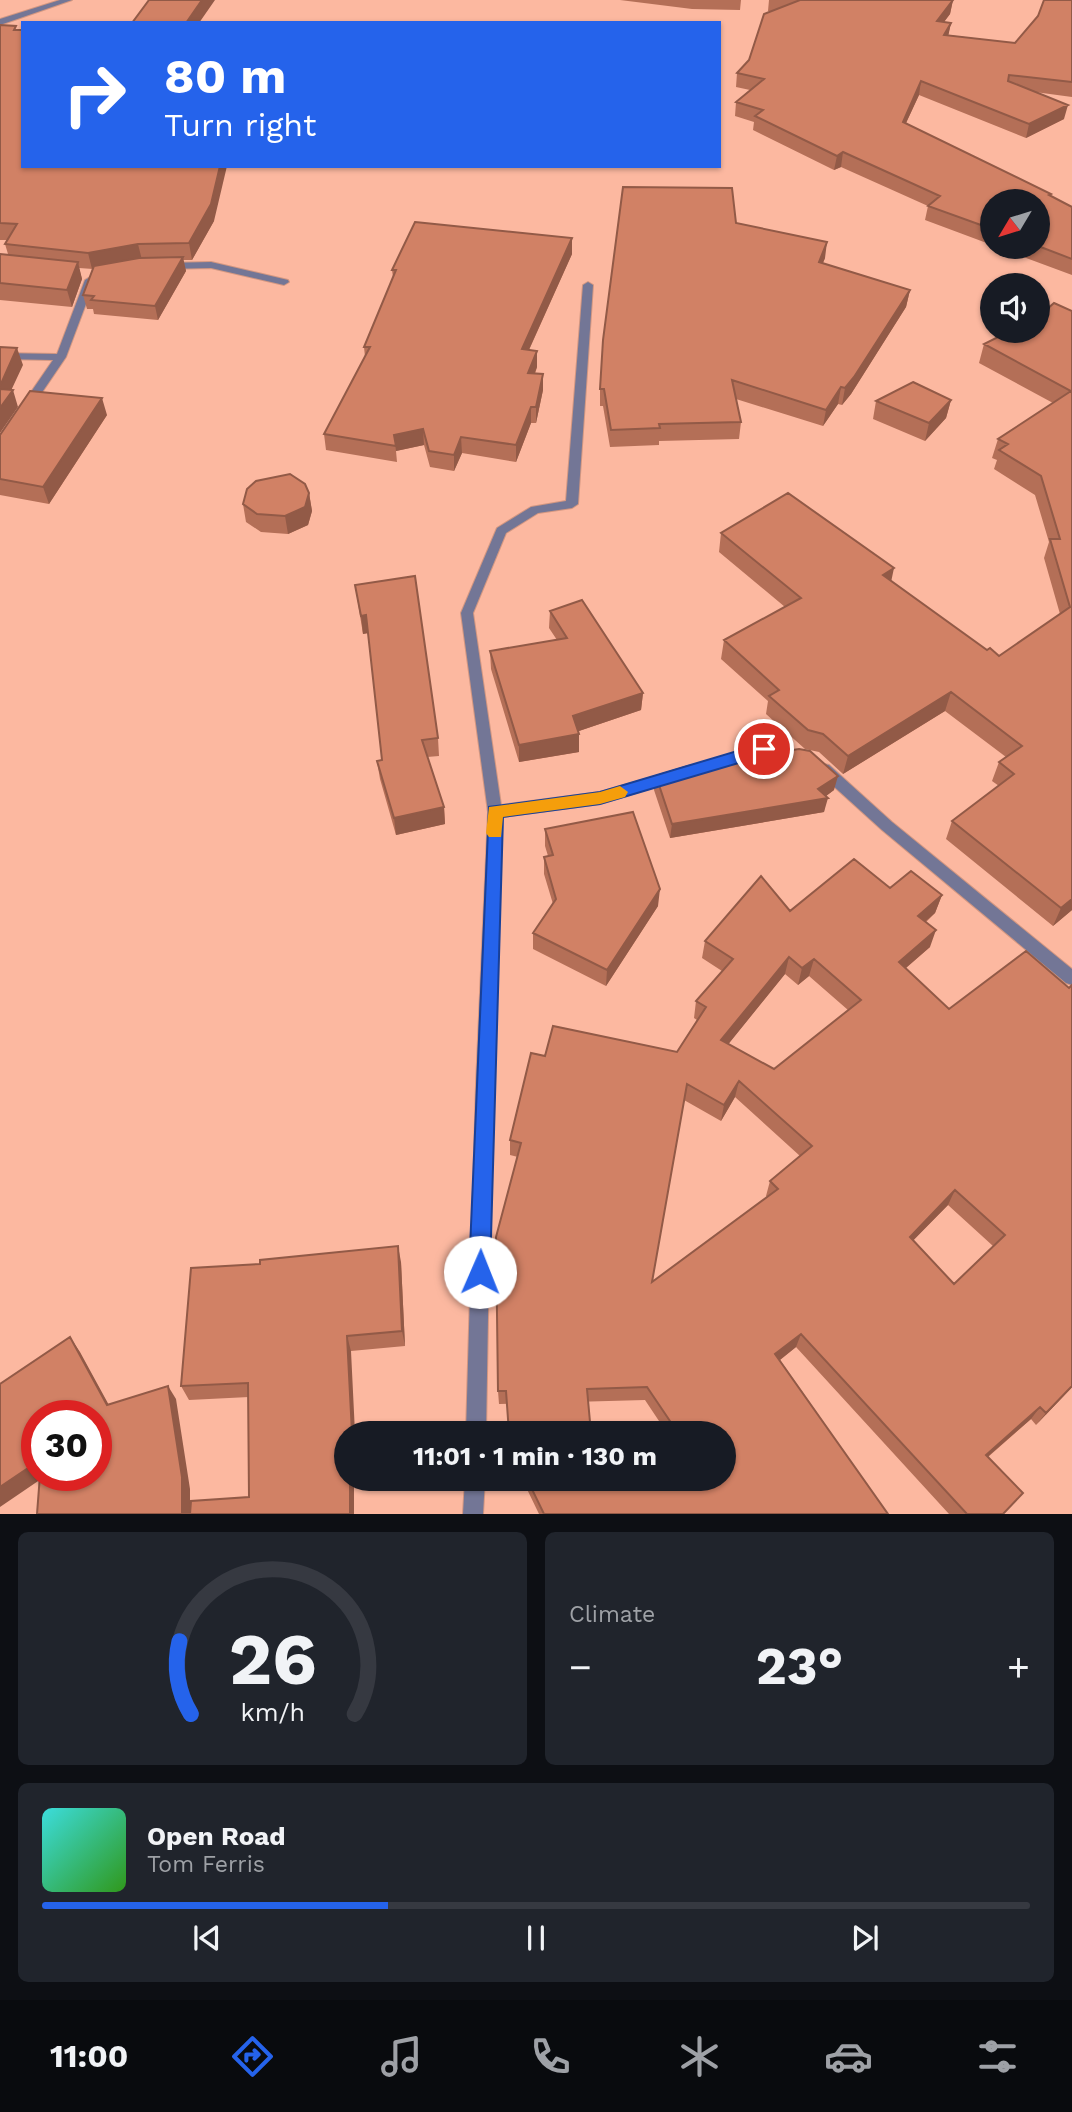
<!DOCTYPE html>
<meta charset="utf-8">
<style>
body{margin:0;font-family:"Work Sans",sans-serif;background:#20242c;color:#f1f3f6;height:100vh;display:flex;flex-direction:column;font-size:26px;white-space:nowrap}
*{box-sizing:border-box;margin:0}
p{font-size:23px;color:#9ea1a6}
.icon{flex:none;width:38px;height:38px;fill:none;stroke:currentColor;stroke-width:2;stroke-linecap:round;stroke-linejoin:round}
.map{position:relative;height:1514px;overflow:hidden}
.sheet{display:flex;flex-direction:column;gap:18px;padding:18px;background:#0d0f14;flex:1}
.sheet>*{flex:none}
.banner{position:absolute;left:21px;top:21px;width:700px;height:147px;border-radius:0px;box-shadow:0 2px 5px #0004;background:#2563eb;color:#fff;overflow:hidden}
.needle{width:46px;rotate:232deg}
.controls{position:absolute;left:980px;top:189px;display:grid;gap:14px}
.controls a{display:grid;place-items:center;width:70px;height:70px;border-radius:50%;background:#171b24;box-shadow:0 2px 5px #0004;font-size:35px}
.speed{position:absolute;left:21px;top:1400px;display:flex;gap:14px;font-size:35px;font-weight:700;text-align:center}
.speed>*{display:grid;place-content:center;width:91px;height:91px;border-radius:50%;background:#171b24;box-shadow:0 2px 5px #0004;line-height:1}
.speed .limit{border:10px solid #d22;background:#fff;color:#111}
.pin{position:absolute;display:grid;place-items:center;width:60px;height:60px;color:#fff;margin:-30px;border:4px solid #fff;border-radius:50%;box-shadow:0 2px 7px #0007}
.me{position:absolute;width:77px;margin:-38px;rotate:1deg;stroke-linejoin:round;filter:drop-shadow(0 0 5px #0008)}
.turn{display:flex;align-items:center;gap:24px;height:147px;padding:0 28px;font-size:32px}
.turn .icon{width:91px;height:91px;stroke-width:2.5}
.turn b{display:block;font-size:49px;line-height:60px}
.big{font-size:52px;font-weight:700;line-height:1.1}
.sheet .widget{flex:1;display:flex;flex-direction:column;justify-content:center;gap:10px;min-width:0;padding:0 24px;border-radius:10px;background:#20242c}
.sheet .dial{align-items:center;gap:0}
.dial svg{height:182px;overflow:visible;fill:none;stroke:#363941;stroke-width:7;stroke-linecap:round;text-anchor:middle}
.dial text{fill:#f1f3f6;stroke:none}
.song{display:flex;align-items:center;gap:21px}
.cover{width:84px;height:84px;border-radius:10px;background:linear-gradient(135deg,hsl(180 70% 55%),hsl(110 70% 35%))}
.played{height:7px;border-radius:4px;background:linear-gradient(90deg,#2563eb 35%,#363941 35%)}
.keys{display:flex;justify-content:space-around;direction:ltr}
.heat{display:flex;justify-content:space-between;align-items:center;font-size:38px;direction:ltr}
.sheet .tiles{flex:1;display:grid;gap:18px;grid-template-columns:1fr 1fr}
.widget:last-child{grid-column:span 2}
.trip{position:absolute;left:334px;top:1421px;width:402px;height:70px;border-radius:35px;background:#171b24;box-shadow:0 2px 5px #0004;font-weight:700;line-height:70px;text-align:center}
.tab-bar{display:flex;height:112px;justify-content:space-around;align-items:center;background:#090b0e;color:#9ea1a6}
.tab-bar .icon{width:49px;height:49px}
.tab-bar .current{color:#2563eb}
.tab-bar b{font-size:32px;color:#f1f3f6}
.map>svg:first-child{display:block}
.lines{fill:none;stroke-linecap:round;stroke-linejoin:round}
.street-casing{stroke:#d39781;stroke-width:2}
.street{fill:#737696;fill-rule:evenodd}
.wall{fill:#b46f57;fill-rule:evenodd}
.shaded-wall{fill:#925a47}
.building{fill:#d18165;stroke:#925a47;stroke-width:2;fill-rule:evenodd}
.route{fill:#2563eb;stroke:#184099;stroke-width:2}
.slow{fill:#f59e0b}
</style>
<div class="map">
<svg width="1072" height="1514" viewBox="0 0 1072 1514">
<rect width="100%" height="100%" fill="#fcb8a0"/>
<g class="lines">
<g class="street-casing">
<path id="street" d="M 60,0 L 72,0 L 0,25 L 0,19 Z
M 211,262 L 288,280 L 289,282 L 284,285 L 211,268 L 165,269 L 160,266 L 165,263 Z
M 90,277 L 95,280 L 66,357 L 30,410 L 22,410 L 20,408 L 53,360 L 0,359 L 0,353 L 57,354 L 85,280 Z
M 588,282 L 593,285 L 578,504 L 572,508 L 538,513 L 506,533 L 473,613 L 501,805 L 600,792 L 673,771 L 678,772 L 680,776 L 678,780 L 600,804 L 502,817 L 492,1084 L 486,1433 L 466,1433 L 476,1084 L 488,812 L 461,613 L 497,528 L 531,507 L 566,501 L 583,285 Z
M 764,744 L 799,751 L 801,755 L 799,759 L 794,760 L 764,754 L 712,770 L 707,769 L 705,765 L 707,761 Z
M 824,764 L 829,765 L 892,822 L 1072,969 L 1072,985 L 1066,983 L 882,830 L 819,773 L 817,769 L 819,765 Z
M 465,1479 L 485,1479 L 483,1514 L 463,1514 Z"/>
</g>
<use href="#street" class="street"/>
</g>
<path class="wall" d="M 620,0 L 741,0 L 740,10 L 692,9 Z
M 769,0 L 953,0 L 950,14 L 944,22 L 951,23 L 948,35 L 1015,43 L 1072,0 L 1072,97 L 1035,92 L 1064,119 L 1026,138 L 919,95 L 906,123 L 1072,207 L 1072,275 L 996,247 L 1038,247 L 1038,201 L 992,201 L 992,245 L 925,220 L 928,206 L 841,167 L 834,170 L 753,130 L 754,122 L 735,116 L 736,102 L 750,90 L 736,87 L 737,73 L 749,60 L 770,11 L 768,11 Z
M 0,25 L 18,30 L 214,221 L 192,260 L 183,260 L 186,271 L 158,320 L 94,314 L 93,309 L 87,309 L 83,295 L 93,269 L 79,268 L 82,279 L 72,307 L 0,300 L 0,254 L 8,254 L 5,244 L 7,240 L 0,240 Z
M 736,223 L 825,258 L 823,263 L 910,290 L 906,307 L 851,394 L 842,405 L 838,404 L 823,426 L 736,399 L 741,422 L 739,439 L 659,441 L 659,445 L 610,447 L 603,406 L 600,406 L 600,389 Z
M 572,238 L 572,254 L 529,350 L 537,367 L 535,374 L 543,374 L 543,390 L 536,423 L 531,423 L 516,462 L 462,453 L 454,471 L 430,467 L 424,445 L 396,451 L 397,462 L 326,450 L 324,434 L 365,357 L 364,347 L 393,277 L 392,270 Z
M 1072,311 L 1072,910 L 1053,926 L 946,839 L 952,821 L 999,786 L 992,781 L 999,762 L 1006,757 L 945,711 L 843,774 L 819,752 L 805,749 L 766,714 L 768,701 L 721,659 L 724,640 L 785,607 L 719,552 L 721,533 L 891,581 L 987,650 L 999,656 L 1060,614 L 1044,558 L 1049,542 L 1035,495 L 994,469 L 997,460 L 992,458 L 998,439 L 1053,403 L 979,363 L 984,344 L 1038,331 Z
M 951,400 L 946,418 L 925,441 L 873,419 L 876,401 Z
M 107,415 L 49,504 L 0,495 L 0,435 Z
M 309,493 L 312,511 L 308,525 L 288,534 L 261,532 L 246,522 L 243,504 Z
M 355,585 L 438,738 L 439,756 L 427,757 L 444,807 L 445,824 L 396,835 L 380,779 L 377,761 L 382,760 L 368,633 L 363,634 Z
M 550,611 L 643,693 L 641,710 L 579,731 L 579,752 L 519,762 L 491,669 L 490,651 L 557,640 L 549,628 Z
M 656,776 L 834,790 L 826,796 L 824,812 L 670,838 L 654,790 Z
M 545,829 L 658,906 L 606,986 L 533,949 L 533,933 L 553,904 L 544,874 L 544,857 L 548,856 L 545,846 Z
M 890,888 L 942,895 L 935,913 L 926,922 L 930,947 L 906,968 L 1072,1387 L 1036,1425 L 1031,1419 L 988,1457 L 1004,1514 L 949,1514 L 796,1347 L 780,1360 L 888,1514 L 539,1514 L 525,1485 L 512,1486 L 511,1479 L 595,1479 L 596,1486 L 724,1479 L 667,1433 L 645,1400 L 499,1404 L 498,1391 L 518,1157 L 510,1155 L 510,1140 L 545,1056 L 677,1052 L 697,1020 L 694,1018 L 696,1001 L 722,971 L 702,958 L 705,941 L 790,911 ZM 785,974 L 798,985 L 809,976 L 848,1010 L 774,1069 L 728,1044 ZM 735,1097 L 800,1156 L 770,1181 L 766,1196 L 767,1197 L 652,1282 L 684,1100 L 721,1121 ZM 948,1205 L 993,1246 L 954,1284 L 913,1240 Z
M 401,1262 L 405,1346 L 351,1351 L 346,1479 L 358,1479 L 358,1485 L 354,1486 L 354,1514 L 190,1514 L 249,1497 L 249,1397 L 189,1400 L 181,1386 Z"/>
<path class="shaded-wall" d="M 202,0 L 215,0 L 199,23 L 186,23 Z
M 953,0 L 950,14 L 934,35 L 937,21 Z
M 951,23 L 948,37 L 944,35 Z
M 921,81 L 919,95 L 900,136 L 903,122 Z
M 1068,105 L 1064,119 L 1026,138 L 1029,124 Z
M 843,152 L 841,167 L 834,170 L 837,156 Z
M 220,166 L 227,166 L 214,221 L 192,260 L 189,243 Z
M 572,238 L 572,254 L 522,365 L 522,349 Z
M 827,242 L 825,258 L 816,278 L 819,262 Z
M 138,244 L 142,260 L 92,269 L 88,253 Z
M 183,257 L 186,271 L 158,320 L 155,306 Z
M 78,262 L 82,279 L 72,307 L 67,290 Z
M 910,290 L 906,307 L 851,394 L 842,405 L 845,388 Z
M 17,348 L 23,365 L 9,395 L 13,390 L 18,407 L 0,433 L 0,386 Z
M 537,351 L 537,367 L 528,389 L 528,373 Z
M 543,374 L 543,390 L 536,423 L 536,407 Z
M 841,387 L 838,404 L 823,426 L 826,410 Z
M 102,398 L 107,415 L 49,504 L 43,487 Z
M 951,400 L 946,418 L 925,441 L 929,423 Z
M 531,407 L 531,423 L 516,462 L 516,445 Z
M 423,429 L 424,445 L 396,451 L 394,435 Z
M 461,437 L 462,453 L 454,471 L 454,455 Z
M 309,493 L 312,511 L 308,525 L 288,534 L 285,516 Z
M 894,568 L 890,587 L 883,575 Z
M 366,615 L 368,633 L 363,634 L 361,616 Z
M 951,692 L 945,711 L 843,774 L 848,756 Z
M 643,693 L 641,710 L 573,733 L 573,716 Z
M 579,734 L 579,752 L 519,762 L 519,745 Z
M 838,776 L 834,790 L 822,799 L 828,798 L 824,812 L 670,838 L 672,824 L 818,789 Z
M 444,807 L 445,824 L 396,835 L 394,818 Z
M 660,889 L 658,906 L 606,986 L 607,970 Z
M 942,895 L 935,913 L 912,933 L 918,916 Z
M 1072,899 L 1072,910 L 1053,926 L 1061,908 Z
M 936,930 L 930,947 L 893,979 L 899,962 Z
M 789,957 L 785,974 L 718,1057 L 721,1040 Z
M 814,959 L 809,976 L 798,985 L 802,968 Z
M 739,1081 L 735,1097 L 721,1121 L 724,1105 Z
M 955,1190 L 948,1205 L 903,1251 L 910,1237 Z
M 398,1246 L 401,1262 L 405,1346 L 402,1331 Z
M 801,1334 L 796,1347 L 771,1367 L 775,1354 Z
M 347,1336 L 351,1351 L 355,1433 L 352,1433 Z
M 70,1337 L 80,1352 L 116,1418 L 107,1405 Z
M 168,1386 L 176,1399 L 190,1489 L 190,1514 L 182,1514 Z
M 1072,1386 L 1072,1387 L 1036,1425 L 1046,1413 Z
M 1040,1407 L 1031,1419 L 977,1466 L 986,1455 Z
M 37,1462 L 37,1475 L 47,1475 L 0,1507 L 0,1487 Z
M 350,1479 L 352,1479 L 354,1486 L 354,1514 L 350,1514 Z"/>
<path class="building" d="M 149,0 L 202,0 L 186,23 L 132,23 Z
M 800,0 L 953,0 L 937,21 L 951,23 L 944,35 L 1015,43 L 1038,16 L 1044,0 L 1072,0 L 1072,82 L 1009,75 L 1008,81 L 1068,105 L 1029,124 L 921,81 L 903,122 L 1051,194 L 1049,195 L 1072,207 L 1072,259 L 1038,246 L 1038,201 L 992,201 L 992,229 L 928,206 L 940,196 L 843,152 L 837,156 L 755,116 L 763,110 L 736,102 L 764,79 L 737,73 L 749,60 L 764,14 Z
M 0,25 L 16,26 L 14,30 L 23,30 L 23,166 L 220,166 L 211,204 L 189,243 L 138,244 L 88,253 L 5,244 L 17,224 L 0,223 Z
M 623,187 L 732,188 L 736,223 L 827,242 L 819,262 L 910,290 L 854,377 L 845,388 L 841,387 L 826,410 L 732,380 L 741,422 L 659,424 L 660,428 L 611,430 L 604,389 L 600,389 L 603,340 Z
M 415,222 L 572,238 L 522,349 L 537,351 L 528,373 L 543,374 L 536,407 L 531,407 L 516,445 L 461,437 L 454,455 L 429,451 L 423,429 L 394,435 L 396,446 L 324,434 L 370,347 L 364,347 L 396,270 L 392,270 Z
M 0,254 L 78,262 L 67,290 L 0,283 Z
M 183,257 L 155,306 L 91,300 L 94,296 L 83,295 L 94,266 L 139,258 Z
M 1054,303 L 1072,311 L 1072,899 L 1061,908 L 952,821 L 1014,774 L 999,762 L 1022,746 L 951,692 L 848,756 L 823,734 L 808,730 L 769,696 L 779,690 L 724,640 L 801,598 L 721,533 L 788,493 L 894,568 L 883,575 L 987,650 L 990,648 L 999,656 L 1070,607 L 1050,539 L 1060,539 L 1041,476 L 999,450 L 1008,444 L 998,439 L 1071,391 L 984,344 L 1010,331 L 1038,331 L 1038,317 Z
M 0,347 L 17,348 L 0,386 Z
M 913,382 L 951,400 L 929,423 L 876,401 Z
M 0,389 L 13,390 L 0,408 Z
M 30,391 L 102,398 L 43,487 L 0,479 L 0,435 Z
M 290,474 L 305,484 L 309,493 L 305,507 L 285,516 L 257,514 L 243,504 L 247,489 L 256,481 Z
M 415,576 L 438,738 L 422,740 L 444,807 L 394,818 L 377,761 L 382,760 L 366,615 L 361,616 L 355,585 Z
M 582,600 L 643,693 L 573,716 L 579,734 L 519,745 L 490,651 L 567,638 L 550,611 Z
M 799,749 L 810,751 L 838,776 L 818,789 L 828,798 L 672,824 L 656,776 L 688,766 Z
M 633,812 L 660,889 L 607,970 L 533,933 L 556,899 L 544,857 L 553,855 L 545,829 Z
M 854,859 L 890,888 L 911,871 L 942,895 L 918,916 L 936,930 L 899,962 L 949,1009 L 1026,951 L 1069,988 L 1072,985 L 1072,1386 L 1046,1413 L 1040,1407 L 986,1455 L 1023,1493 L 1003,1514 L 967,1514 L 801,1334 L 775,1354 L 888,1514 L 544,1514 L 527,1479 L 595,1479 L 596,1486 L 606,1479 L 724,1479 L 724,1433 L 666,1433 L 674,1427 L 647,1387 L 587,1389 L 591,1433 L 509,1433 L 506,1391 L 498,1391 L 496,1237 L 521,1143 L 510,1140 L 531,1053 L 545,1056 L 553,1026 L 677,1052 L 706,1007 L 696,1001 L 733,959 L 705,941 L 761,876 L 790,911 ZM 789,957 L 802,968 L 814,959 L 861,1000 L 774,1069 L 721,1040 ZM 739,1081 L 812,1146 L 770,1181 L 778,1189 L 652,1282 L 687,1084 L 724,1105 ZM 955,1190 L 1005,1235 L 954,1284 L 910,1237 Z
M 398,1246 L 402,1331 L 347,1336 L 352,1433 L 346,1433 L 346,1479 L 350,1479 L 350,1514 L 190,1514 L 191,1501 L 249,1497 L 248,1383 L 181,1386 L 191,1268 L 260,1264 L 260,1260 Z
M 70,1337 L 107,1405 L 168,1386 L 182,1477 L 182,1514 L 37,1514 L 40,1475 L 96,1475 L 96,1416 L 37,1416 L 37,1462 L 0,1487 L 0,1384 Z"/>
<path class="route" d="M 764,743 L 772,749 L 769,754 L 600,804 L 503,817 L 490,1272 L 487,1279 L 480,1282 L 472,1279 L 469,1272 L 489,807 L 600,792 Z"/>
<path class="slow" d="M 620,786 L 628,792 L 625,797 L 600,804 L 503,817 L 501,837 L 489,837 L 486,833 L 489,807 L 600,792 Z"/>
</svg>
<div class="controls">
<a><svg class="needle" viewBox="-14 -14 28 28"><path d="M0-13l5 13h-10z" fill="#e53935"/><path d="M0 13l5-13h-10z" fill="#9ea1a6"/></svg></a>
<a><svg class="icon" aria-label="sound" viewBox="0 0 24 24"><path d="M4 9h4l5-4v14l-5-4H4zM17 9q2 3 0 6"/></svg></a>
</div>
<div class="speed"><div class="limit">30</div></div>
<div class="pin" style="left:764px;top:749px;background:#d93025"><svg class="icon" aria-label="arrive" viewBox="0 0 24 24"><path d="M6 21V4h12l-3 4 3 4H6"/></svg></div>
<svg class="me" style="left:480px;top:1272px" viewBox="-20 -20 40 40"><circle r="19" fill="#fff"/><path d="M0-13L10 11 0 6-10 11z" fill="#2563eb"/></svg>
<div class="trip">11:01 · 1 min · 130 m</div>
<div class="banner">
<div class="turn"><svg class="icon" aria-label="right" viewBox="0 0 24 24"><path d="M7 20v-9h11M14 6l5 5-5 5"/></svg><div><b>80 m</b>Turn right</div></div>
</div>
</div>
<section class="sheet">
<div class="tiles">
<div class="widget dial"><svg viewBox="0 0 100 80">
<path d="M14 69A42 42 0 1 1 86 69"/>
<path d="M14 69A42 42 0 0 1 9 37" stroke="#2563eb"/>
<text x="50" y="56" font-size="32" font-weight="700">26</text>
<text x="50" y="72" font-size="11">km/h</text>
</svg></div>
<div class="widget"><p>Climate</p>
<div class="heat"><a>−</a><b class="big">23°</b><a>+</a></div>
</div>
<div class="widget">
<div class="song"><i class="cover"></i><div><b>Open Road</b><p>Tom Ferris</p></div></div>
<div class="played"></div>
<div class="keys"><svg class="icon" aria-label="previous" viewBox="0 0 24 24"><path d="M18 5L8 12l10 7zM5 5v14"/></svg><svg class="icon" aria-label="pause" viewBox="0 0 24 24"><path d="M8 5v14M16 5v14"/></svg><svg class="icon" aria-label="next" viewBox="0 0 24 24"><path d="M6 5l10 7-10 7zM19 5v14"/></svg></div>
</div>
</div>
</section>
<nav class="tab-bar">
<b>11:00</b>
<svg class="icon current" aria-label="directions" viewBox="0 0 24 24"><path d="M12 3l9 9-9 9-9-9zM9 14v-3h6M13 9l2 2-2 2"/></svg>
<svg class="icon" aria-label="music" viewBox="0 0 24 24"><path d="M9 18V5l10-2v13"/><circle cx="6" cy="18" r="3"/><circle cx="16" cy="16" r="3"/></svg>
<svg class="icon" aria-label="phone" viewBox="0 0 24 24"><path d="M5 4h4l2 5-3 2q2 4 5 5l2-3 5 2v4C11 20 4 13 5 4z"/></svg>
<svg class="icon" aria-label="climate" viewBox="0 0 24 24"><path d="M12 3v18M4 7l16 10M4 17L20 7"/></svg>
<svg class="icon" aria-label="car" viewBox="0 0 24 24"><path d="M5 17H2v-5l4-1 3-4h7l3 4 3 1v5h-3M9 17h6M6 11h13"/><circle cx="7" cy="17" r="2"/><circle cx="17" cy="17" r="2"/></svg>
<svg class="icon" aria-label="filters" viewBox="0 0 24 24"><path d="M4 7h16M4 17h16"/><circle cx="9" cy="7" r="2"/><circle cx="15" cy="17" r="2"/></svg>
</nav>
